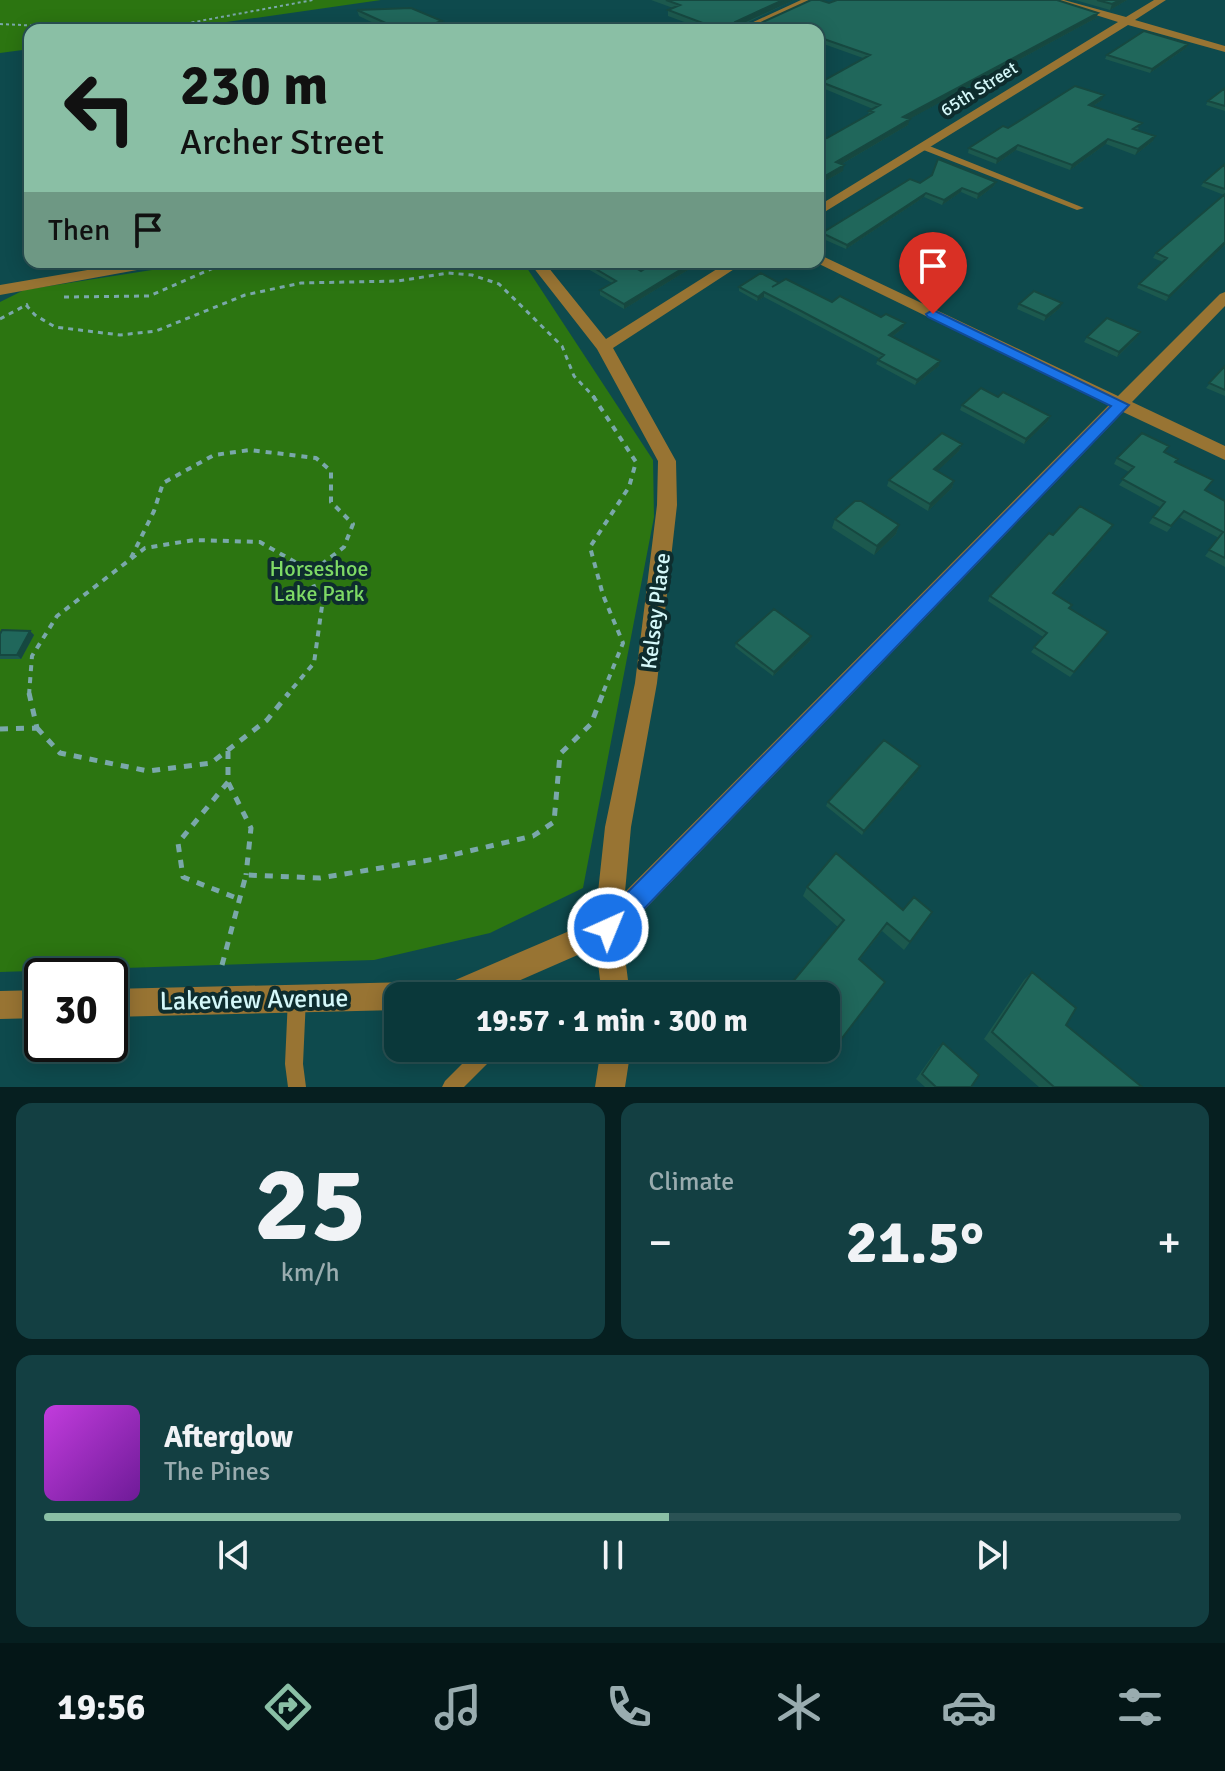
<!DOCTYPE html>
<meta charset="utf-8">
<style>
body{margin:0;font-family:Signika,sans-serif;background:#133f42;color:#f1f3f6;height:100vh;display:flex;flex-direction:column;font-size:30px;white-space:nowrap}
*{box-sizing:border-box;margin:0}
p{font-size:26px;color:#99acaf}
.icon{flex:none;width:44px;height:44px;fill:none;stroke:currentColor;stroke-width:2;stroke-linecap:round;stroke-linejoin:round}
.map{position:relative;height:1087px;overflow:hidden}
.panel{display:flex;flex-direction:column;gap:16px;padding:16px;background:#061f20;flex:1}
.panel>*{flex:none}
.top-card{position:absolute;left:24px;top:24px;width:800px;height:244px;border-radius:16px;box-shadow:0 4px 20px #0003,0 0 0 2px #2a5254;background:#8abfa5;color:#111;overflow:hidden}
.speed{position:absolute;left:24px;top:958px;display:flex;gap:16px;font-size:40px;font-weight:700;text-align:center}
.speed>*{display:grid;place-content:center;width:104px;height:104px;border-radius:50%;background:#0a383a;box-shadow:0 4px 20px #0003,0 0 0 2px #2a5254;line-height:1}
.speed .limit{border:4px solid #111;border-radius:12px;background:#fff;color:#111}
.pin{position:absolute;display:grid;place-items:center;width:68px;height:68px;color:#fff;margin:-82px -34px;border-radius:50% 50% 50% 0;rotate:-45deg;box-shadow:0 0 8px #0007}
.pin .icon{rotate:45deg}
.me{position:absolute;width:88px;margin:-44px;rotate:44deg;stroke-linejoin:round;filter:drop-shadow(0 0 6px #0008)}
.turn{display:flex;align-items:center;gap:28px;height:168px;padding:0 24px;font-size:36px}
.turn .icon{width:104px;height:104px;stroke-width:2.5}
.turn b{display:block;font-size:56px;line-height:68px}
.then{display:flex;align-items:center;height:76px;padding:0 24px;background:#0003;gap:16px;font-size:30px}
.big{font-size:60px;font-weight:700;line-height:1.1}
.panel .tile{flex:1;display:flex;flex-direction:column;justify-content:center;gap:12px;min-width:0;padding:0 28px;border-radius:16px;background:#133f42}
.panel .dial{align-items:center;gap:0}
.dial b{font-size:104px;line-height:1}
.song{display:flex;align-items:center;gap:24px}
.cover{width:96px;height:96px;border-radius:12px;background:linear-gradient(135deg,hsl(290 70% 55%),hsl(280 70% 35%))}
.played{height:8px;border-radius:4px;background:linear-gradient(90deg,#8abfa5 55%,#2a5254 55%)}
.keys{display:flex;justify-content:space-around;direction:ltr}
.heat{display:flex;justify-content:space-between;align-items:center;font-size:44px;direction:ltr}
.panel .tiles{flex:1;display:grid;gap:16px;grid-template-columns:1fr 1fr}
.tile:last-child{grid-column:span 2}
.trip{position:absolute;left:384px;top:982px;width:456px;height:80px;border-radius:16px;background:#0a383a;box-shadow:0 4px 20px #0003,0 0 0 2px #2a5254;font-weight:700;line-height:80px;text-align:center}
.menu{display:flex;height:128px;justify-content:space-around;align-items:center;background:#041617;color:#99acaf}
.menu .icon{width:56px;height:56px}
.menu .current{color:#8abfa5}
.menu b{font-size:36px;color:#f1f3f6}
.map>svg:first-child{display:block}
.green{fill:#2c7511}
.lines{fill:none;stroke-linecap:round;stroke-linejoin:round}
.path-far3{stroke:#7aa8aa;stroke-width:2;stroke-dasharray:3 3;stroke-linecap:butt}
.path-far2{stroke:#7aa8aa;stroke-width:3;stroke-dasharray:5 5;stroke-linecap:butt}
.path-far1{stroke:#7aa8aa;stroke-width:4;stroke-dasharray:6 6;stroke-linecap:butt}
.path{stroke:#7aa8aa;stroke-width:5;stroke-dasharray:8 8;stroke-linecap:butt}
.lane{fill:#987433;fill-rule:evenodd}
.street{fill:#987433;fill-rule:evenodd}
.wall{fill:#1c594e}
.shaded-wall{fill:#164840}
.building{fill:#20675b;stroke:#164840;stroke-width:2}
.route{fill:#1a73e8;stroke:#114b97;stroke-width:2}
.labels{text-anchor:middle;stroke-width:8;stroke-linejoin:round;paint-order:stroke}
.far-street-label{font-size:18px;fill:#d5f8f9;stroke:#0e2d2e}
.park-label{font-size:22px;fill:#7eda65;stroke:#0e2d2e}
.street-label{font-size:22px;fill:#d5f8f9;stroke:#0e2d2e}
.near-street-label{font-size:26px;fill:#d5f8f9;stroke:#0e2d2e}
</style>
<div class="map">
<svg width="1225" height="1087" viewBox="0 0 1225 1087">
<rect width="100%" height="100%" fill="#0e4a4d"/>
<path class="green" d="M 0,0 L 381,0 L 171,30 L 30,30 L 30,49 L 0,53 Z
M 203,262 L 523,262 L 653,460 L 654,517 L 583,888 L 490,933 L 374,960 L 0,972 L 0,302 L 24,290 Z"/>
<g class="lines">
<path class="path-far3" d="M 0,24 L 42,26 L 51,30
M 169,30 L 178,25 L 313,0"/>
<path class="path-far2" d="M 64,297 L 149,296 L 227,262
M 26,305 L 35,315 L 55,327 L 120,335 L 156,331 L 245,295 L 301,283 L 398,281 L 448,273 L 472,275 L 499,284 L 562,346 L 574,376 L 595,398
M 0,319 L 28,304"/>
<path class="path-far1" d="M 593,396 L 636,462 L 629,487 L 590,547 L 603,595 L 623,643 L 602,695
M 131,558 L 154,511 L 163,483 L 214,455 L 250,450 L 316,458 L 331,471 L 331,502 L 353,524 L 344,547 L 309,574
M 29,695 L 32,656 L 57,616 L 145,548 L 194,540 L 260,542 L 307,569 L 322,606 L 314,663 L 287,695"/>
<path class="path" d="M 29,693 L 37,728
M 37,728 L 60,753 L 148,771 L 211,763 L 267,720 L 289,693
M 0,729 L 37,728
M 228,751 L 228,782 L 251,828 L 246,875
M 228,782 L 178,843 L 183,877 L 239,899
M 222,965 L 246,875 L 320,878 L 435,859 L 533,836 L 554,822 L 560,754 L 591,724 L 603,693"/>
<path class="lane" d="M 921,145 L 927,145 L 1084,208 L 1077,210 L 921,149 Z
M 297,989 L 303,992 L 306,998 L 303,1064 L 306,1087 L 288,1087 L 285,1064 L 288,998 L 291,992 Z
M 478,1048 L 500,1048 L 497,1054 L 464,1087 L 442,1087 L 445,1081 Z"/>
<path class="street" d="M 801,0 L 814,0 L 750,30 L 736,30 Z
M 1048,0 L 1064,0 L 1126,17 L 1154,0 L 1166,0 L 1135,20 L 1225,46 L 1225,52 L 1128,25 L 818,216 L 818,206 L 1118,22 Z
M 818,254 L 1118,396 L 1220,294 L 1225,292 L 1225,306 L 1132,402 L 1225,446 L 1225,460 L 1123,412 L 622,933 L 630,996 L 602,996 L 596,947 L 484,996 L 398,996 L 398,1010 L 110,1017 L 110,989 L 453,981 L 595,920 L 605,827 L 635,683 L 657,505 L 658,461 L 597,349 L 529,262 L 544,262 L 606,339 L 728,262 L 745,262 L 613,348 L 676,461 L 677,505 L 657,683 L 631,827 L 625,892 L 1109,405 L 815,262 L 818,262 Z
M 134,262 L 166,262 L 159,266 L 0,295 L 0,285 Z
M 42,990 L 42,1018 L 0,1019 L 0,991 Z
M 601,1048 L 631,1048 L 625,1087 L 595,1087 Z"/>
</g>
<path class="wall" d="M 651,0 L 794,0 L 736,28 L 752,27 L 829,3 L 1098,13 L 1096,18 L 909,119 L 908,125 L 842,164 L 843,171 L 818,185 L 818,139 L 827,138 L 868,115 L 869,111 L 873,109 L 820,87 L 821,82 L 863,58 L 818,42 L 818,30 L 706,30 L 668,16 L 668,10 L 673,8 Z
M 1075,0 L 1127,0 L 1110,10 Z
M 357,10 L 442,21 L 442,28 L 445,30 L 388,30 L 359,16 Z
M 1188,44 L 1186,48 L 1150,73 L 1105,59 L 1107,55 Z
M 1225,88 L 1225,111 L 1206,105 L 1208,101 Z
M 1102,100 L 1093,106 L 1139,128 L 1137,130 L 1153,141 L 1135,155 L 1106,144 L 1070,170 L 1016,150 L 996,164 L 968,153 L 969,148 L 1008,128 Z
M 1225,164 L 1225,245 L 1166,301 L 1137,288 L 1139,284 L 1163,262 L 1153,258 L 1156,253 L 1224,195 L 1201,186 L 1204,182 Z
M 996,182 L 994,186 L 977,199 L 961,192 L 942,205 L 924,197 L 846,249 L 821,238 L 822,233 L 920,183 Z
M 955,261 L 953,265 L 925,287 L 900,275 L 901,270 Z
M 576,262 L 626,262 L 641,271 L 656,262 L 701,262 L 624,309 L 600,295 L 600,290 L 612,283 Z
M 779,283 L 903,328 L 892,337 L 939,366 L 915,385 L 876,364 L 879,358 L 800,316 L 764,297 L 757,301 L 739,291 L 739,287 Z
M 1019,304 L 1060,308 L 1044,321 L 1017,309 Z
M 1140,332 L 1137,337 L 1117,357 L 1084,342 L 1087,337 Z
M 1225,366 L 1225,396 L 1206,388 Z
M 998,397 L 1050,416 L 1048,421 L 1024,444 L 960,410 L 962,405 Z
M 962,444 L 959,451 L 937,471 L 954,481 L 952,488 L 928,511 L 887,486 L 889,480 Z
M 1165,452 L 1205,491 L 1225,501 L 1225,567 L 1205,556 L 1219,538 L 1179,517 L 1167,532 L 1149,523 L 1160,507 L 1119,485 L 1129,472 L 1114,464 L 1117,458 Z
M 835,519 L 899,525 L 896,534 L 874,555 L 832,528 Z
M 1113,525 L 1110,530 L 1054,594 L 1070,609 L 1108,632 L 1070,677 L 1031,652 L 1043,637 L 988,601 L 990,596 L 1053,535 Z
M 30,631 L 34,635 L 21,659 L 0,659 L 0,634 Z
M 811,636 L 810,641 L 773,676 L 735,647 L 736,643 Z
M 920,766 L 918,771 L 862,835 L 826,806 L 828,802 Z
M 807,887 L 903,910 L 932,912 L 904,950 L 882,931 L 860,959 L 885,982 L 834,1049 L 826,1041 L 826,996 L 783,996 L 785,991 L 838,927 L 803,896 Z
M 1032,972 L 1066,1025 L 1142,1087 L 1039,1087 L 984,1039 L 1024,980 Z
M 943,1043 L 971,1087 L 925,1087 L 916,1079 L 938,1048 Z"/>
<path class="shaded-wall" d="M 783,0 L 794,0 L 735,27 L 735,22 Z
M 1120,0 L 1127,0 L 1110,10 L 1112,4 Z
M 1098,13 L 1096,18 L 902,123 L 903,117 Z
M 442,21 L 442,28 L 436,30 L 433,24 Z
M 1188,44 L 1186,48 L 1150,73 L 1152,69 Z
M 1104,95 L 1102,100 L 1087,110 L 1089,105 Z
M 910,119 L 908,125 L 835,168 L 836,162 Z
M 1155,136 L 1153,141 L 1135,155 L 1138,149 Z
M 1108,139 L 1106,144 L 1070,170 L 1072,165 Z
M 1018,145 L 1016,150 L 996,164 L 997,159 Z
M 844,165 L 843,171 L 818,185 L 818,180 Z
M 996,182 L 994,186 L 977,199 L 978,194 Z
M 962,188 L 961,192 L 942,205 L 944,200 Z
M 926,193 L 924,197 L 846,249 L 847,245 Z
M 1225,242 L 1225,245 L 1166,301 L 1169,296 Z
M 955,261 L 953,265 L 925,287 L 926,282 Z
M 693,262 L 701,262 L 624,309 L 624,304 Z
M 764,292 L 764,297 L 757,301 L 758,297 Z
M 1062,303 L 1060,308 L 1044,321 L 1046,316 Z
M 905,323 L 903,328 L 888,340 L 889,335 Z
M 1140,332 L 1137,337 L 1117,357 L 1119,352 Z
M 940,361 L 939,366 L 915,385 L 917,380 Z
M 1050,416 L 1048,421 L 1024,444 L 1026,439 Z
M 962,444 L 959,451 L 932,476 L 934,469 Z
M 954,481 L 952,488 L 928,511 L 930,504 Z
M 899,525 L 896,534 L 874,555 L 877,546 Z
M 1113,525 L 1110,530 L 1050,598 L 1053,593 Z
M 30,631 L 34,635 L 21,659 L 17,655 Z
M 811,636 L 810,641 L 773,676 L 774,672 Z
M 920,766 L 918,771 L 862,835 L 864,831 Z"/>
<path class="building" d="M 666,0 L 783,0 L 735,22 L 736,28 L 752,27 L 811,0 L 820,0 L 829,3 L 837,0 L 1057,0 L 1098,13 L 903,117 L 910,119 L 836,162 L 844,165 L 818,180 L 818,139 L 827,138 L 873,112 L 869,111 L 880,105 L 821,82 L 870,55 L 818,37 L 818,30 L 721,30 L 668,10 L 680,5 Z
M 1097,0 L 1120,0 L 1112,4 Z
M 411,8 L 442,21 L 433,24 L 445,30 L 401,30 L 357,10 Z
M 1144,31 L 1188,44 L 1152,69 L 1107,55 Z
M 1075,86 L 1104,95 L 1089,105 L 1142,123 L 1133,129 L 1155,136 L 1138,149 L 1108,139 L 1072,165 L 1018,145 L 997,159 L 969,148 L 1003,126 L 1008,128 Z
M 1225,88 L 1225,106 L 1208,101 Z
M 938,159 L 996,182 L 978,194 L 962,188 L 944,200 L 926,193 L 847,245 L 822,233 L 910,179 L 920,183 L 932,175 Z
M 1225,164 L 1225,189 L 1204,182 Z
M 1225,194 L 1225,242 L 1169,296 L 1139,284 L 1167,258 L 1156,253 Z
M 930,249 L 955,261 L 926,282 L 901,270 Z
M 584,262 L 626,262 L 641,271 L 656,262 L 693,262 L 624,304 L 600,290 L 616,281 Z
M 761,273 L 779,283 L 772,287 L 786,279 L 832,302 L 840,296 L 881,317 L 886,314 L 905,323 L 889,335 L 940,361 L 917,380 L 878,360 L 884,355 L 801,311 L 764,292 L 758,297 L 739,287 Z
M 1034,291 L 1062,303 L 1046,316 L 1019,304 Z
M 1107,318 L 1140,332 L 1119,352 L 1087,337 Z
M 1225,366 L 1225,390 L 1209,383 Z
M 981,388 L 998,397 L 1003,392 L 1050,416 L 1026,439 L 962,405 Z
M 942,433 L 962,444 L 934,469 L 954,481 L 930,504 L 889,480 Z
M 1142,433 L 1169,446 L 1164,452 L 1178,459 L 1175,462 L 1213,480 L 1205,490 L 1225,501 L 1225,558 L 1209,550 L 1223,532 L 1184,511 L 1171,526 L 1153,517 L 1165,502 L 1122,479 L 1134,467 L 1117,458 Z
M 855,501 L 861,501 L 899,525 L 877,546 L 835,519 Z
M 1080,506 L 1113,525 L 1053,593 L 1072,605 L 1069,608 L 1108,632 L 1074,672 L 1034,647 L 1047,633 L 990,596 L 1049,533 L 1053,535 Z
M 774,609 L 811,636 L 774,672 L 736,643 Z
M 2,630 L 30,631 L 17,655 L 0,655 L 0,634 Z
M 884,740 L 920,766 L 864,831 L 828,802 Z
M 836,853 L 903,910 L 914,897 L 932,912 L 910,942 L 887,923 L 859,959 L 885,982 L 839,1042 L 826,1030 L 826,996 L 790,996 L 785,991 L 844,920 L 807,887 Z
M 1032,972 L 1076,1008 L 1066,1025 L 1142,1087 L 1054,1087 L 992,1032 Z
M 943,1043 L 979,1075 L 971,1087 L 936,1087 L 922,1074 Z"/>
<path class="route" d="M 933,310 L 1129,405 L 617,937 L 608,941 L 600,937 L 596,928 L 600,920 L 1111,406 L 928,317 L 926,314 Z"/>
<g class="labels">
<g class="far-street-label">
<text transform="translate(979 89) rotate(-32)" y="6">65th Street</text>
</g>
<g class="park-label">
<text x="319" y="576">Horseshoe<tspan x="319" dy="25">Lake Park</tspan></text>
</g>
<g class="street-label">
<text transform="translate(655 611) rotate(-83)" y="8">Kelsey Place</text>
</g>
<g class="near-street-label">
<text transform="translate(254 999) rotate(-1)" y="9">Lakeview Avenue</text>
</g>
</g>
</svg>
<div class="speed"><div class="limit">30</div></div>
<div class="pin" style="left:933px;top:314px;background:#d93025"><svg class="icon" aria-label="arrive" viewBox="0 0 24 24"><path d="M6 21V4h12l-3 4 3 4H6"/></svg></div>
<svg class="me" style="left:608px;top:928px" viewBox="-20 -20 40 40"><circle r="17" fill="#1a73e8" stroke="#fff" stroke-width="3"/><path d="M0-11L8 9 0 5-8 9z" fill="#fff"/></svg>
<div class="trip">19:57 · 1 min · 300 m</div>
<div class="top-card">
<div class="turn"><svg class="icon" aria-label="left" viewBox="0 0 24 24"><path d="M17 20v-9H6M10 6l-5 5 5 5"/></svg><div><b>230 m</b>Archer Street</div></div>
<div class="then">Then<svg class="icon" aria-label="arrive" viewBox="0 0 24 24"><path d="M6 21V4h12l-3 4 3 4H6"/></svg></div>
</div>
</div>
<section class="panel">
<div class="tiles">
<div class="tile dial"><b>25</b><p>km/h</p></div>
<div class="tile"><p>Climate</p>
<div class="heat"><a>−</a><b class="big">21.5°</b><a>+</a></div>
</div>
<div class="tile">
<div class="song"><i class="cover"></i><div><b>Afterglow</b><p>The Pines</p></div></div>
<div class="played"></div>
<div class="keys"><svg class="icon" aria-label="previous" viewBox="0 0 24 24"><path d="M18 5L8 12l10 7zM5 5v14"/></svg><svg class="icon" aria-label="pause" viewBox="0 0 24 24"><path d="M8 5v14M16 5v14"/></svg><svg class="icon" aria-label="next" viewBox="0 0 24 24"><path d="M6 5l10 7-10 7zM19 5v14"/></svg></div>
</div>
</div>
</section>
<nav class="menu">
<b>19:56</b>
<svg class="icon current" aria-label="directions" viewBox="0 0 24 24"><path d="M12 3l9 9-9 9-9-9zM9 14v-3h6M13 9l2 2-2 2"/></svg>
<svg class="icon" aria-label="music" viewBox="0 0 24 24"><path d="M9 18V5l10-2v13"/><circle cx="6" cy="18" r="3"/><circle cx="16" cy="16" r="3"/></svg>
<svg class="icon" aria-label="phone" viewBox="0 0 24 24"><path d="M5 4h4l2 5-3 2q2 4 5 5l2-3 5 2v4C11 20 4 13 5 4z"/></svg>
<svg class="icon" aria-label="climate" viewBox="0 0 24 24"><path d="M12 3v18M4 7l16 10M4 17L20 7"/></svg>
<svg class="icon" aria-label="car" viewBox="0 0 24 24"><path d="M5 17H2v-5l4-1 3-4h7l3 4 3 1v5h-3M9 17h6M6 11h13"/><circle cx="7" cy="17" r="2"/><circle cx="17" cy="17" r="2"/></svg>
<svg class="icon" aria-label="filters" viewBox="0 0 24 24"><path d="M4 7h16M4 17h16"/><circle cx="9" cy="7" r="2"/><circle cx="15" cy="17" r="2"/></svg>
</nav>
